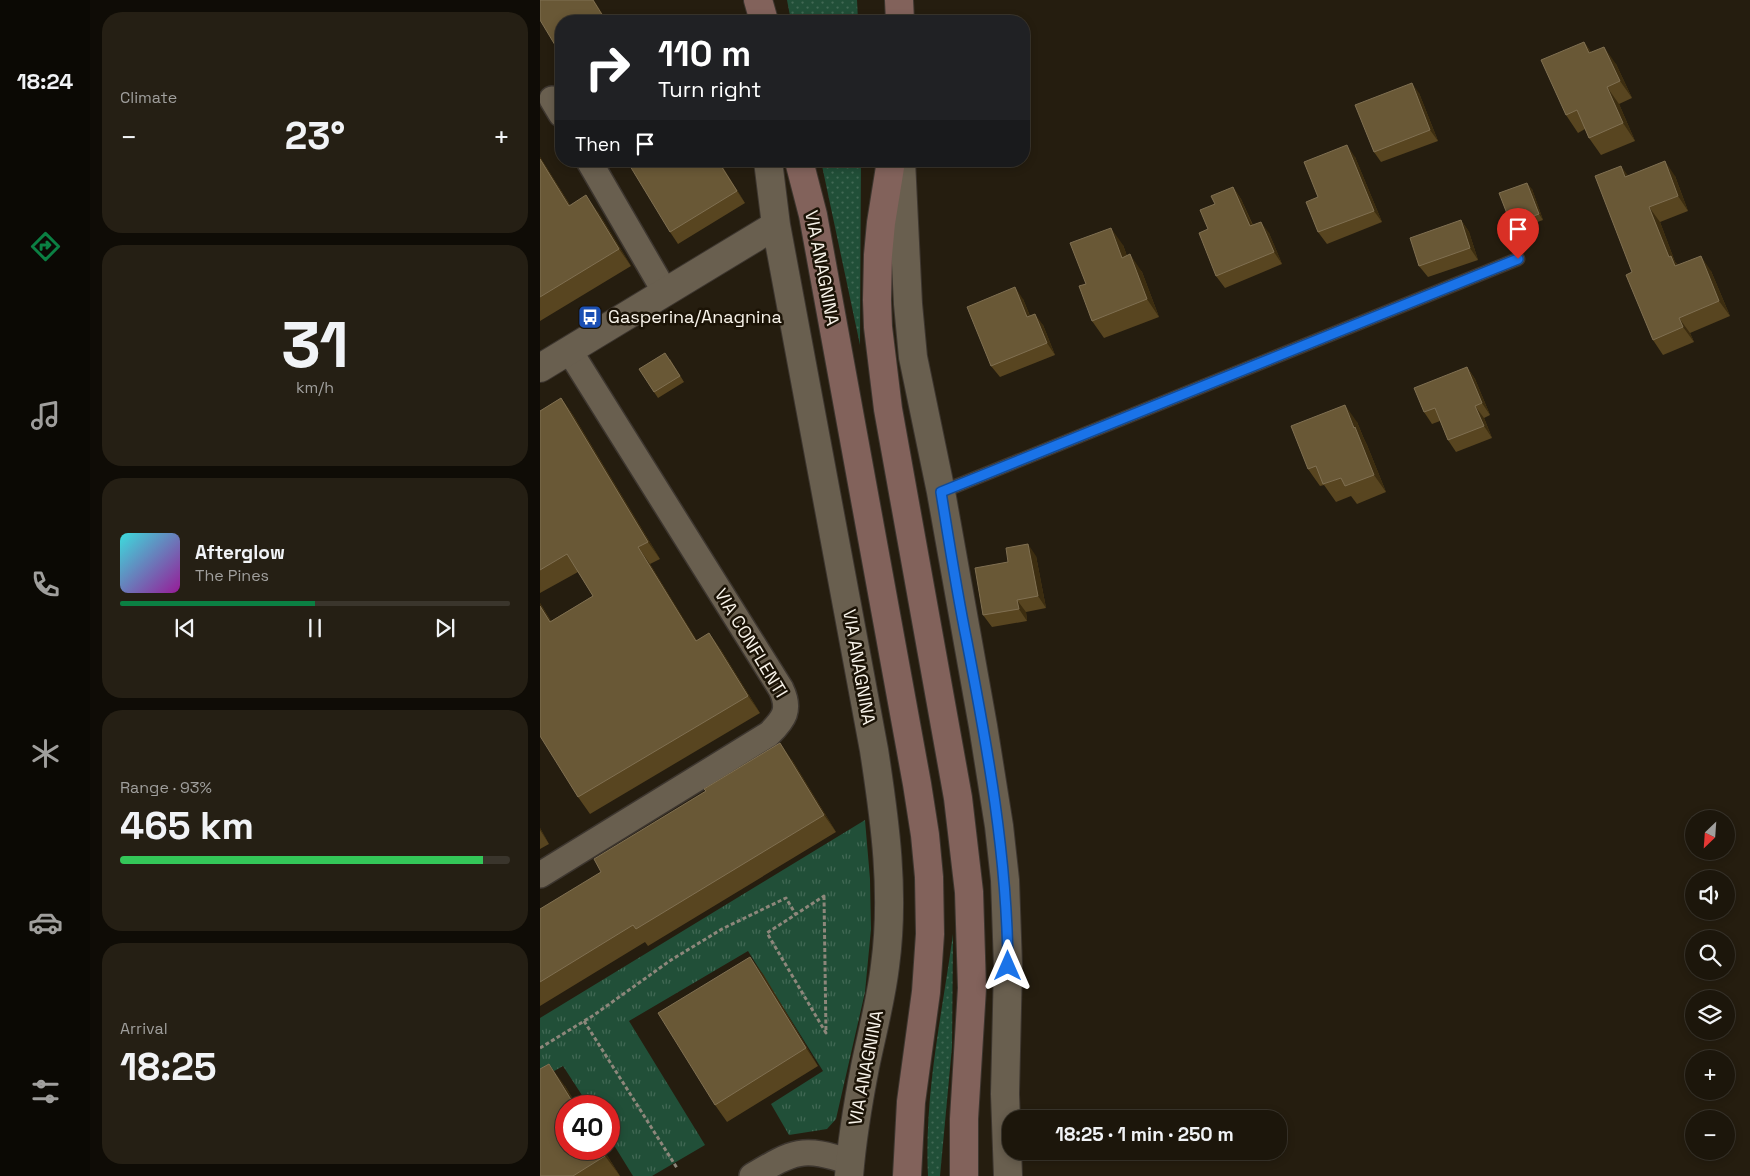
<!DOCTYPE html>
<meta charset="utf-8">
<style>
body{margin:0;font-family:"Space Grotesk",sans-serif;background:#251f14;color:#f1f3f6;height:100vh;display:flex;flex-direction:column;font-size:19px;white-space:nowrap}
*{box-sizing:border-box;margin:0}
p{font-size:16px;color:#a09f9d}
.icon{flex:none;width:28px;height:28px;fill:none;stroke:currentColor;stroke-width:2;stroke-linecap:round;stroke-linejoin:round}
.map{position:relative;flex:1;overflow:hidden}
.side{display:flex;flex-direction:column;gap:12px;padding:12px;background:#0f0c06;width:450px}
.side>*{flex:none}
.banner{position:absolute;left:15px;top:15px;width:475px;height:152px;border-radius:20px;box-shadow:0 2px 8px #0003,0 0 0 1px #3a352c;background:#202124;color:#fff;overflow:hidden}
.needle{width:32px;rotate:205deg}
.fabs{position:absolute;left:1145px;top:810px;display:grid;gap:10px}
.fabs a{display:grid;place-items:center;width:50px;height:50px;border-radius:50%;background:#1c160b;box-shadow:0 2px 8px #0003,0 0 0 1px #3a352c;font-size:25px}
.speed{position:absolute;left:15px;top:1095px;display:flex;gap:10px;font-size:25px;font-weight:700;text-align:center}
.speed>*{display:grid;place-content:center;width:65px;height:65px;border-radius:50%;background:#1c160b;box-shadow:0 2px 8px #0003,0 0 0 1px #3a352c;line-height:1}
.speed .limit{border:8px solid #d22;background:#fff;color:#111}
.pin{position:absolute;display:grid;place-items:center;width:42px;height:42px;color:#fff;margin:-51px -21px;border-radius:50% 50% 50% 0;rotate:-45deg;box-shadow:0 0 5px #0007}
.pin .icon{rotate:45deg}
.me{position:absolute;width:55px;margin:-28px;rotate:0deg;stroke-linejoin:round;filter:drop-shadow(0 0 4px #0008)}
.turn{display:flex;align-items:center;gap:18px;height:105px;padding:0 20px;font-size:22px}
.turn .icon{width:65px;height:65px;stroke-width:2.5}
.turn b{display:block;font-size:35px;line-height:42px}
.then{display:flex;align-items:center;height:48px;padding:0 20px;background:#0003;gap:10px;font-size:19px}
.big{font-size:38px;font-weight:700;line-height:1.1}
.side .card{flex:1;display:flex;flex-direction:column;justify-content:center;gap:8px;min-width:0;padding:0 18px;border-radius:20px;background:#251f14}
.side .dial{align-items:center;gap:0}
.dial b{font-size:65px;line-height:1}
.song{display:flex;align-items:center;gap:15px}
.cover{width:60px;height:60px;border-radius:8px;background:linear-gradient(135deg,hsl(180 70% 55%),hsl(300 70% 35%))}
.played{height:5px;border-radius:2px;background:linear-gradient(90deg,#0b8043 50%,#3a352c 50%)}
.keys{display:flex;justify-content:space-around;direction:ltr}
.heat{display:flex;justify-content:space-between;align-items:center;font-size:28px;direction:ltr}
.charge{height:8px;border-radius:4px;background:linear-gradient(90deg,#34c759 93%,#3a352c 0)}
.trip{position:absolute;left:462px;top:1110px;width:285px;height:50px;border-radius:20px;background:#1c160b;box-shadow:0 2px 8px #0003,0 0 0 1px #3a352c;font-weight:700;line-height:50px;text-align:center}
main{display:flex;flex:1;min-height:0}
.dock{display:flex;flex-direction:column;width:90px;justify-content:space-around;align-items:center;background:#0b0904;color:#a09f9d}
.dock .icon{width:35px;height:35px}
.dock .current{color:#0b8043}
.dock b{font-size:22px;color:#f1f3f6}
.map>svg:first-child{display:block}
.grass{fill:url(#grass-dots)}
.park{fill:url(#park-tufts)}
.lines{fill:none;stroke-linecap:round;stroke-linejoin:round}
.service-casing{stroke:#3d362f;stroke-width:15}
.minor-casing{stroke:#3d362f;stroke-width:28}
.tertiary-casing{stroke:#3d362f;stroke-width:30}
.secondary-casing{stroke:#3d362f;stroke-width:30}
.path{stroke:#8d877b;stroke-width:3;stroke-dasharray:4 2.5;stroke-linecap:butt}
.service{stroke:#695f4f;stroke-width:12}
.minor{stroke:#695f4f;stroke-width:25}
.tertiary{stroke:#695f4f;stroke-width:28}
.secondary{stroke:#82625b;stroke-width:28}
.wall{fill:#584520}
.shaded-wall{fill:#3c2d10}
.building{fill:#695836;stroke:#807052}
.route-casing{stroke:#114b97;stroke-width:12}
.route{stroke:#1a73e8;stroke-width:9}
.labels{text-anchor:middle;stroke-width:5;stroke-linejoin:round;paint-order:stroke}
.street-label{font-size:18px;fill:#f8f3ea;stroke:#1b1306}
.poi-label{font-size:18px;fill:#f8f3ea;stroke:#1b1306;text-anchor:start}
</style>
<main>
<nav class="dock">
<b>18:24</b>
<svg class="icon current" aria-label="directions" viewBox="0 0 24 24"><path d="M12 3l9 9-9 9-9-9zM9 14v-3h6M13 9l2 2-2 2"/></svg>
<svg class="icon" aria-label="music" viewBox="0 0 24 24"><path d="M9 18V5l10-2v13"/><circle cx="6" cy="18" r="3"/><circle cx="16" cy="16" r="3"/></svg>
<svg class="icon" aria-label="phone" viewBox="0 0 24 24"><path d="M5 4h4l2 5-3 2q2 4 5 5l2-3 5 2v4C11 20 4 13 5 4z"/></svg>
<svg class="icon" aria-label="climate" viewBox="0 0 24 24"><path d="M12 3v18M4 7l16 10M4 17L20 7"/></svg>
<svg class="icon" aria-label="car" viewBox="0 0 24 24"><path d="M5 17H2v-5l4-1 3-4h7l3 4 3 1v5h-3M9 17h6M6 11h13"/><circle cx="7" cy="17" r="2"/><circle cx="17" cy="17" r="2"/></svg>
<svg class="icon" aria-label="filters" viewBox="0 0 24 24"><path d="M4 7h16M4 17h16"/><circle cx="9" cy="7" r="2"/><circle cx="15" cy="17" r="2"/></svg>
</nav>
<section class="side">
<div class="card"><p>Climate</p>
<div class="heat"><a>−</a><b class="big">23°</b><a>+</a></div>
</div>
<div class="card dial"><b>31</b><p>km/h</p></div>
<div class="card">
<div class="song"><i class="cover"></i><div><b>Afterglow</b><p>The Pines</p></div></div>
<div class="played"></div>
<div class="keys"><svg class="icon" aria-label="previous" viewBox="0 0 24 24"><path d="M18 5L8 12l10 7zM5 5v14"/></svg><svg class="icon" aria-label="pause" viewBox="0 0 24 24"><path d="M8 5v14M16 5v14"/></svg><svg class="icon" aria-label="next" viewBox="0 0 24 24"><path d="M6 5l10 7-10 7zM19 5v14"/></svg></div>
</div>
<div class="card"><p>Range · 93%</p><b class="big">465 km</b><div class="charge"></div></div>
<div class="card"><p>Arrival</p><b class="big">18:25</b></div>
</section>
<div class="map">
<svg width="1210" height="1176" viewBox="0 0 1210 1176">
<defs>
<pattern id="grass-dots" width="8" height="8" patternUnits="userSpaceOnUse" patternTransform="scale(1.25)"><rect width="8" height="8" fill="#214f38"/><path d="M2 2h.1M6 6h.1" fill="none" stroke="#426955" stroke-width="1.8" stroke-linecap="round"/></pattern>
<pattern id="park-tufts" width="24" height="20" patternUnits="userSpaceOnUse" patternTransform="scale(1.25)"><rect width="24" height="20" fill="#214f38"/><path d="M3 7l-1-3M5 7V3M7 7l1-3M15 17l-1-3M17 17v-4M19 17l1-3" fill="none" stroke="#426955"/></pattern>
</defs>
<rect width="100%" height="100%" fill="#251d0f"/>
<path class="grass" d="M 247,0 L 317,0 L 318,21 L 251,21 Z
M 281,161 L 321,161 L 320,345 Z
M 413,934 L 412,1047 L 400,1176 L 388,1176 C 384,1094 402,1015 413,934 Z"/>
<path class="park" d="M 325,820 L 330,879 L 331,929 L 325,992 L 296,1119 L 287,1129 L 249,1135 L 231,1104 L 283,1071 L 208,951 L 89,1021 L 165,1145 L 112,1176 L 93,1176 L 69,1137 L 69,1106 L 49,1106 L 23,1066 L 0,1079 L 0,1018 Z"/>
<g class="lines">
<g class="service-casing">
<path id="service" d="M 401,492 L 978,259"/>
</g>
<g class="minor-casing">
<path id="minor" d="M 12,99 L 21,114
M 49,161 L 125,292
M 0,875 L 229,734 C 244,719 251,710 241,689 L 29,350
M 212,1176 C 254,1151 262,1146 310,1162"/>
</g>
<g class="tertiary-casing">
<path id="tertiary" d="M 228,161 L 236,225 L 334,750 C 345,821 355,893 345,966 C 341,1000 332,1033 325,1067 C 318,1103 312,1139 309,1176
M 361,161 L 368,304 L 373,357 L 401,492 L 443,726 L 459,826 L 465,880 L 468,966 L 465,1094 L 468,1176
M 0,368 L 236,225"/>
</g>
<g class="secondary-casing">
<path id="secondary" d="M 218,0 L 224,21
M 359,0 L 360,21
M 259,161 L 273,215 L 377,784 L 385,835 L 389,877 L 390,934 L 386,992 L 371,1102 L 367,1176
M 351,161 L 341,223 L 338,255 L 337,300 L 338,327 L 348,409 L 418,798 L 429,892 L 432,988 L 424,1119 L 424,1176"/>
</g>
<path class="path" d="M 284,896 L 286,1033 L 227,933 Z
M 44,1021 L 137,1168
M 0,1048 L 54,1015 L 131,960 L 182,929 L 246,898 L 256,915"/>
<use href="#service" class="service"/>
<use href="#minor" class="minor"/>
<use href="#tertiary" class="tertiary"/>
<use href="#secondary" class="secondary"/>
</g>
<path class="wall" d="M 1044,42 L 1051,52 L 1076,64 L 1092,98 L 1079,104 L 1095,141 L 1061,155 L 1049,138 L 1045,129 L 1038,133 L 1026,115 Z
M 879,93 L 898,141 L 841,162 L 834,152 Z
M 0,157 L 30,205 L 58,212 L 91,266 L 0,321 Z
M 815,157 L 842,222 L 787,244 L 778,232 L 778,197 Z
M 95,161 L 179,161 L 205,203 L 138,244 L 130,232 Z
M 1088,176 L 1135,176 L 1148,211 L 1120,222 L 1135,262 L 1138,265 L 1171,271 L 1190,316 L 1150,333 L 1154,342 L 1123,355 L 1113,340 Z
M 693,187 L 701,199 L 713,225 L 729,233 L 742,264 L 685,288 L 676,276 L 668,229 L 675,204 Z
M 992,189 L 1003,220 L 975,230 L 971,224 Z
M 921,220 L 929,232 L 938,260 L 888,277 L 879,266 Z
M 583,245 L 587,256 L 602,272 L 619,317 L 564,338 L 552,321 L 546,284 Z
M 483,299 L 490,316 L 503,325 L 515,355 L 460,377 L 451,366 Z
M 130,359 L 144,382 L 118,398 L 114,392 Z
M 927,367 L 935,379 L 950,415 L 944,418 L 952,438 L 916,452 L 908,440 L 900,421 L 892,424 L 884,412 Z
M 21,398 L 33,415 L 120,559 L 110,564 L 157,641 L 169,633 L 181,650 L 220,713 L 50,814 L 38,797 L 0,603 L 11,621 L 53,596 L 38,572 L 0,593 L 0,411 Z
M 817,422 L 824,439 L 827,445 L 846,492 L 817,504 L 811,496 L 796,502 L 784,485 L 780,486 L 768,469 Z
M 496,556 L 506,608 L 486,612 L 487,621 L 452,627 L 443,615 Z
M 252,760 L 296,832 L 108,946 L 105,942 L 0,1006 L 0,909 Z
M 0,828 L 9,844 L 0,849 Z
M 223,974 L 278,1066 L 187,1122 L 175,1105 Z
M 25,1086 L 63,1149 L 80,1176 L 0,1176 Z"/>
<path class="shaded-wall" d="M 53,0 L 54,0 L 67,21 L 66,21 Z
M 1044,42 L 1056,59 L 1049,53 Z
M 1064,47 L 1076,64 L 1092,98 L 1080,81 Z
M 872,83 L 879,93 L 898,141 L 890,130 Z
M 1067,87 L 1079,104 L 1095,141 L 1083,123 Z
M 807,145 L 815,157 L 842,222 L 834,211 Z
M 0,157 L 41,223 L 29,206 L 0,159 Z
M 178,161 L 179,161 L 205,203 L 197,191 Z
M 1125,161 L 1135,176 L 1148,211 L 1138,196 Z
M 1081,166 L 1092,181 L 1085,177 Z
M 987,183 L 992,189 L 1003,220 L 999,214 Z
M 693,187 L 701,199 L 718,238 L 710,226 Z
M 46,195 L 58,212 L 91,266 L 79,249 Z
M 1109,207 L 1120,222 L 1135,262 L 1142,271 L 1139,272 L 1129,257 Z
M 921,220 L 929,232 L 938,260 L 930,248 Z
M 721,222 L 729,233 L 742,264 L 734,252 Z
M 571,228 L 583,245 L 594,275 L 582,258 Z
M 590,254 L 602,272 L 619,317 L 607,299 Z
M 1161,256 L 1171,271 L 1190,316 L 1179,301 Z
M 475,287 L 483,299 L 495,329 L 487,317 Z
M 495,314 L 503,325 L 515,355 L 507,343 Z
M 1139,318 L 1150,333 L 1154,342 L 1143,327 Z
M 927,367 L 935,379 L 950,415 L 942,403 Z
M 21,398 L 33,415 L 120,559 L 108,542 Z
M 805,405 L 817,422 L 824,439 L 827,445 L 846,492 L 834,475 Z
M 935,406 L 944,418 L 952,438 L 944,426 Z
M 488,544 L 496,556 L 506,608 L 498,596 Z
M 98,547 L 110,564 L 168,658 L 156,641 Z
M 477,600 L 486,612 L 487,621 L 479,609 Z
M 0,603 L 22,639 L 10,622 L 0,606 Z
M 169,633 L 181,650 L 220,713 L 208,696 Z
M 240,743 L 252,760 L 296,832 L 284,815 Z
M 0,828 L 9,844 L 0,830 Z
M 210,957 L 223,974 L 278,1066 L 266,1048 Z
M 9,1064 L 25,1086 L 37,1106 L 35,1106 Z
M 61,1149 L 63,1149 L 80,1176 L 65,1156 Z"/>
<path class="building" d="M 0,0 L 53,0 L 66,21 L 21,21 L 21,55 L 0,20 Z
M 1044,42 L 1049,53 L 1064,47 L 1080,81 L 1067,87 L 1083,123 L 1049,138 L 1037,110 L 1026,115 L 1001,60 Z
M 872,83 L 890,130 L 834,152 L 815,105 Z
M 807,145 L 834,211 L 778,232 L 766,202 L 778,197 L 764,162 Z
M 0,159 L 29,206 L 46,195 L 79,249 L 0,297 Z
M 95,161 L 178,161 L 197,191 L 130,232 L 90,166 L 95,162 Z
M 1125,161 L 1138,196 L 1109,207 L 1129,257 L 1131,256 L 1135,266 L 1161,256 L 1179,301 L 1139,318 L 1143,327 L 1113,340 L 1086,275 L 1092,272 L 1055,176 L 1081,166 L 1085,177 Z
M 987,183 L 999,214 L 971,224 L 959,193 Z
M 693,187 L 710,226 L 721,222 L 734,252 L 676,276 L 659,233 L 668,229 L 660,210 L 675,204 L 671,196 Z
M 921,220 L 930,248 L 879,266 L 870,238 Z
M 571,228 L 582,258 L 590,254 L 607,299 L 552,321 L 539,286 L 546,284 L 530,243 Z
M 475,287 L 487,317 L 495,314 L 507,343 L 451,366 L 427,307 Z
M 125,353 L 140,376 L 114,392 L 99,369 Z
M 927,367 L 942,403 L 935,406 L 944,426 L 908,440 L 895,408 L 884,412 L 874,388 Z
M 21,398 L 108,542 L 98,547 L 156,641 L 169,633 L 208,696 L 38,797 L 0,736 L 0,606 L 10,622 L 53,596 L 27,554 L 0,570 L 0,411 Z
M 805,405 L 814,428 L 815,427 L 834,475 L 805,486 L 801,478 L 783,484 L 776,466 L 768,469 L 751,426 Z
M 488,544 L 498,596 L 477,600 L 479,609 L 443,615 L 435,568 L 468,562 L 466,548 Z
M 240,743 L 284,815 L 96,929 L 93,925 L 0,982 L 0,909 L 61,872 L 54,859 L 166,791 L 164,789 Z
M 210,957 L 266,1048 L 175,1105 L 118,1013 Z
M 9,1064 L 35,1106 L 26,1106 L 26,1149 L 61,1149 L 65,1156 L 33,1176 L 0,1176 L 0,1069 Z"/>
<g class="lines">
<g class="route-casing">
<path id="route" d="M 468,966 C 467,855 448,751 427,642 C 417,593 409,542 401,492 L 978,259"/>
</g>
<use href="#route" class="route"/>
</g>
<defs>
<g id="bus-square" transform="scale(1.25)"><rect x="-9" y="-9" width="18" height="18" rx="4" fill="#1a4fb4" stroke="#1b1306"/><path d="M-5-6H5V4H4V6H2V4H-2V6H-4V4H-5ZM-3.5-4V0h7V-4ZM-3.5 1.2v1.5H-2V1.2ZM2 1.2v1.5H3.5V1.2Z" fill="#fff"/></g>
</defs>
<g fill-rule="evenodd">
<use href="#bus-square" x="50" y="317"/>
</g>
<g class="labels">
<g class="street-label">
<text transform="translate(282 268) rotate(79)" y="6">VIA ANAGNINA</text>
<text transform="translate(211 643) rotate(59)" y="6">VIA CONFLENTI</text>
<text transform="translate(319 667) rotate(80)" y="6">VIA ANAGNINA</text>
<text transform="translate(326 1068) rotate(-79)" y="6">VIA ANAGNINA</text>
</g>
<g class="poi-label">
<text x="68" y="323">Gasperina/Anagnina</text>
</g>
</g>
</svg>
<div class="fabs">
<a><svg class="needle" viewBox="-14 -14 28 28"><path d="M0-13l5 13h-10z" fill="#e53935"/><path d="M0 13l5-13h-10z" fill="#a09f9d"/></svg></a>
<a><svg class="icon" aria-label="sound" viewBox="0 0 24 24"><path d="M4 9h4l5-4v14l-5-4H4zM17 9q2 3 0 6"/></svg></a>
<a><svg class="icon" aria-label="search" viewBox="0 0 24 24"><circle cx="10" cy="10" r="6"/><path d="M15 15l6 6"/></svg></a>
<a><svg class="icon" aria-label="layers" viewBox="0 0 24 24"><path d="M12 4l9 5-9 5-9-5zM3 14l9 5 9-5"/></svg></a>
<a>+</a>
<a>−</a>
</div>
<div class="speed"><div class="limit">40</div></div>
<div class="pin" style="left:978px;top:259px;background:#d93025"><svg class="icon" aria-label="arrive" viewBox="0 0 24 24"><path d="M6 21V4h12l-3 4 3 4H6"/></svg></div>
<svg class="me" style="left:468px;top:966px" viewBox="-20 -20 40 40"><path d="M0-17L14 15 0 8-14 15z" fill="#1a73e8" stroke="#fff" stroke-width="4"/></svg>
<div class="trip">18:25 · 1 min · 250 m</div>
<div class="banner">
<div class="turn"><svg class="icon" aria-label="right" viewBox="0 0 24 24"><path d="M7 20v-9h11M14 6l5 5-5 5"/></svg><div><b>110 m</b>Turn right</div></div>
<div class="then">Then<svg class="icon" aria-label="arrive" viewBox="0 0 24 24"><path d="M6 21V4h12l-3 4 3 4H6"/></svg></div>
</div>
</div>
</main>
